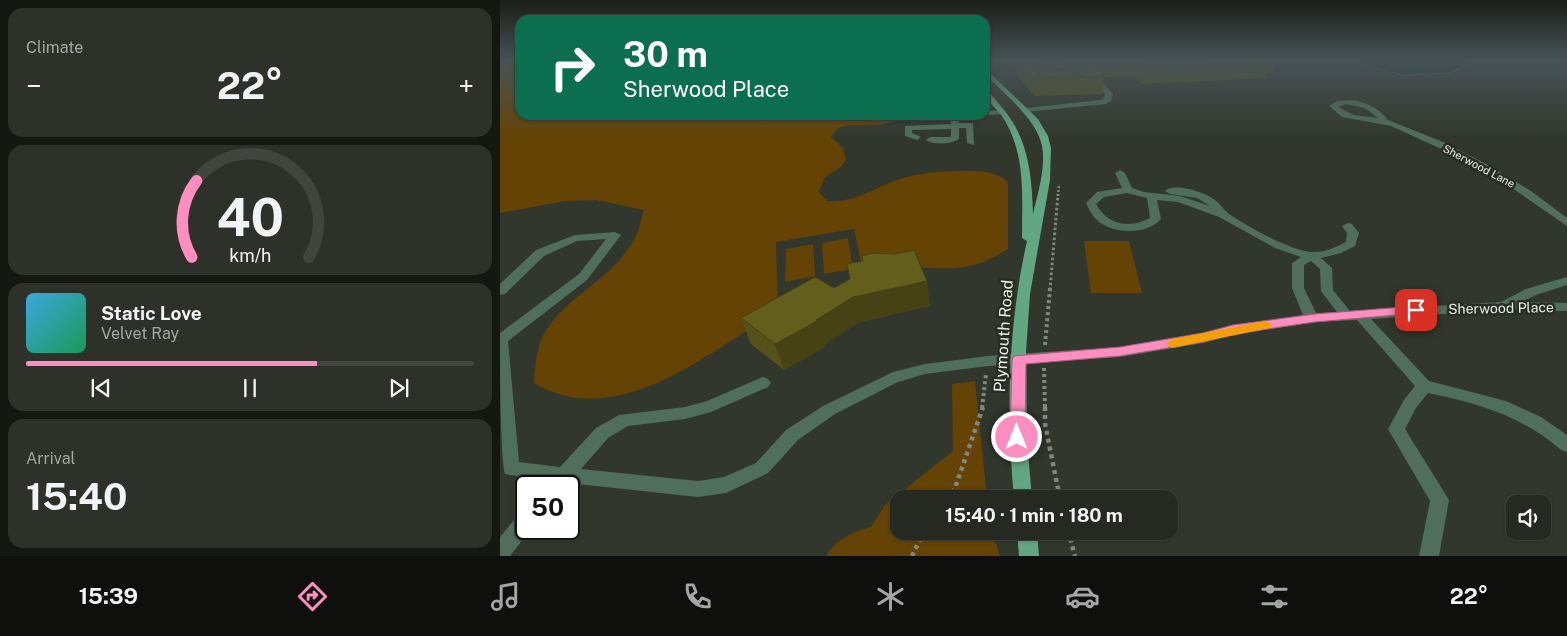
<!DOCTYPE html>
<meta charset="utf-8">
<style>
body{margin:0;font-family:"Public Sans",sans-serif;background:#2d312a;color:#f1f3f6;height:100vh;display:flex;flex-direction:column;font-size:19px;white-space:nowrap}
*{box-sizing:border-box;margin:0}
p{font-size:16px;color:#a3a6a5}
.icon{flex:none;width:28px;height:28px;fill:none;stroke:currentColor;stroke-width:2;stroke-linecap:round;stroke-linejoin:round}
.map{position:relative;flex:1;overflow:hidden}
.drawer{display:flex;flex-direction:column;gap:8px;padding:8px;background:#141712;width:500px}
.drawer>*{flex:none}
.hud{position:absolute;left:15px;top:15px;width:475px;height:105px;border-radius:15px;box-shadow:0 1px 4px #0004,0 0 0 1px #42453f;background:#0b6e4f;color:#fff;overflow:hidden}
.buttons{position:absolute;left:1006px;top:495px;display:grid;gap:10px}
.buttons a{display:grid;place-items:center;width:45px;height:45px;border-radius:10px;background:#252921;box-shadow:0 1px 4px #0004,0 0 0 1px #42453f;font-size:25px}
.speed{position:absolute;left:15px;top:475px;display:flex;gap:10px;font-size:25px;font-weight:700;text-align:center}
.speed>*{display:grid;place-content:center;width:65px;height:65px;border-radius:50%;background:#252921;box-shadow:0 1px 4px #0004,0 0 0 1px #42453f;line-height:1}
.speed .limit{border:2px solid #111;border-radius:8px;background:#fff;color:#111}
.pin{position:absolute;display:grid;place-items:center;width:42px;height:42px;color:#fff;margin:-21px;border-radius:10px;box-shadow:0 2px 8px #0006}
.me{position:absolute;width:55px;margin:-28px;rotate:0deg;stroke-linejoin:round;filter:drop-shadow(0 0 4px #0008)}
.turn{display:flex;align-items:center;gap:18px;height:105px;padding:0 25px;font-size:22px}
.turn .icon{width:65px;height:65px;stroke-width:2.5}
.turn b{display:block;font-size:35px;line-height:42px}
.big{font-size:38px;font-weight:700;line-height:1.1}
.drawer .card{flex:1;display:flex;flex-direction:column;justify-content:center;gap:8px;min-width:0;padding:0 18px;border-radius:15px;background:#2d312a}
.drawer .dial{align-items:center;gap:0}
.dial svg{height:130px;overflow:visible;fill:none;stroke:#42453f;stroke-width:7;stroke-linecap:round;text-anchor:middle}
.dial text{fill:#f1f3f6;stroke:none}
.song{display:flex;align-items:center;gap:15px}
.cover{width:60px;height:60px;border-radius:8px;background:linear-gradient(135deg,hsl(200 70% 55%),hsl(150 70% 35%))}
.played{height:5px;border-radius:2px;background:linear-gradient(90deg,#fd8ebf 65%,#42453f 65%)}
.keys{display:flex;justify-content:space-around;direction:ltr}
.heat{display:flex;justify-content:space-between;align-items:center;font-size:28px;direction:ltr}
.trip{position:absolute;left:390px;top:490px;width:288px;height:50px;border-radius:15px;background:#252921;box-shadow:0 1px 4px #0004,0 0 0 1px #42453f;font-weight:700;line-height:50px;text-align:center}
.dock{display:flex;height:80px;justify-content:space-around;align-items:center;background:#0f100d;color:#a3a6a5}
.dock .icon{width:35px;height:35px}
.dock .active{color:#fd8ebf}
.dock b{font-size:22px;color:#f1f3f6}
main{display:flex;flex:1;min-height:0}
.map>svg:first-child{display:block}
.green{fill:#644304}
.water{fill:#032a26;stroke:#48645f}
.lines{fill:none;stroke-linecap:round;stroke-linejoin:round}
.path-far3{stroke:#82887e;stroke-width:2.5;stroke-dasharray:2 2;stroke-linecap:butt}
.path-far2{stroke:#82887e;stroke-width:3;stroke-dasharray:2.5 2.5;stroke-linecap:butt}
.path-far1{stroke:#82887e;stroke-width:4;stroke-dasharray:3 3;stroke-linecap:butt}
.path{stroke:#82887e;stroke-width:4.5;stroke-dasharray:4 4;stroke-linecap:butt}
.minor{fill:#4f6f5c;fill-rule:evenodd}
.major{fill:#63a782;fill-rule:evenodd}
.wall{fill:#565119;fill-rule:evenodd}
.shaded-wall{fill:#464214}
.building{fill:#645e1d;stroke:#464214}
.route{fill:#fd8ebf;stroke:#a45c7c}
.slow{fill:#f59e0b}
.labels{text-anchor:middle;stroke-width:5;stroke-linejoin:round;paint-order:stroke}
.far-street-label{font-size:11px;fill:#e8ece4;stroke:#272d22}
.street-label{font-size:14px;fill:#e8ece4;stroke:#272d22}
.near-street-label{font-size:16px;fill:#e8ece4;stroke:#272d22}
</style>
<main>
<section class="drawer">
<div class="card"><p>Climate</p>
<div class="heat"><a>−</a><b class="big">22°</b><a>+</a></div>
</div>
<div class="card dial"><svg viewBox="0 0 100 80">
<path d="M14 69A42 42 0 1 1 86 69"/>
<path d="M14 69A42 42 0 0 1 17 22" stroke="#fd8ebf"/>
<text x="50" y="56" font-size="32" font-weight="700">40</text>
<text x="50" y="72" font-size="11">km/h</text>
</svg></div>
<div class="card">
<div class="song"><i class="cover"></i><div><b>Static Love</b><p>Velvet Ray</p></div></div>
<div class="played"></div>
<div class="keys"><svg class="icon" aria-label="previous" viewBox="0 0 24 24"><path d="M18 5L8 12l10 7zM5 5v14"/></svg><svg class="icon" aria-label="pause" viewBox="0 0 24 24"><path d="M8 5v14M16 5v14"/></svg><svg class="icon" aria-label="next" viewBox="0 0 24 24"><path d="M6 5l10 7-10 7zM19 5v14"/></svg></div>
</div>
<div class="card"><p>Arrival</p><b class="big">15:40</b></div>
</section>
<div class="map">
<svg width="1067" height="556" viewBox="0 0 1067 556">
<rect width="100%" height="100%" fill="#31372c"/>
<path class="green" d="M 0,61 L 20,61 L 20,115 L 273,115 L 288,118 L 402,115 L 406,118 C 394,122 382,125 370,125 C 355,126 339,121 331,137 L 343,148 L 346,159 L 342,166 L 325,177 L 319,192 L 327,201 C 355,203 372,189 397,180 C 420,172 442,171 466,171 C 482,171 497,171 508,183 L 508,249 C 462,278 448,265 399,268 C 388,269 376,273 364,276 L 354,229 L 276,242 L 278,311 C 209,352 117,433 34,383 C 35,367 36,349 44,334 C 64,298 108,281 130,246 C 138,236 140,223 144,210 L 96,200 L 65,201 L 0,213 Z
M 348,238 L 353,269 L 324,274 L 322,243 Z
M 584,241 L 629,241 L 642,293 L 591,293 Z
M 313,244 L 315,276 L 285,282 L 286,249 Z
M 475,381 L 487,499 L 399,499 L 399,531 L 492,531 L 500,556 L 326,556 C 336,539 353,532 371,527 L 385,505 L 453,451 L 452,384 Z"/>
<path class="water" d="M 846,61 L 991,61 L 969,64 L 949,73 L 903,75 Z"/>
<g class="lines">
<path class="path-far3" d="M 558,196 L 559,184"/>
<path class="path-far2" d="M 550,290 L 558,194"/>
<path class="path-far1" d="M 545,345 L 550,288
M 544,368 L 545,408
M 482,408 L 486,374"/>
<path class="path" d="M 545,407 L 545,424 L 560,499
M 447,499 L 455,488 L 483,407
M 568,531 L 575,556
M 412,556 L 424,531"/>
<path class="minor" d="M 599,78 L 613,94 L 611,101 L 606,104 L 525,112 L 521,110 L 525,108 L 601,100 L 604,98 L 605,94 L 596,80 Z
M 854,100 C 868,103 879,108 888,120 L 943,142 L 988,165 L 1031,191 L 1067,218 L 1067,226 L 1002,181 L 959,157 L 891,126 L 842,117 L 829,106 L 837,101 ZM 846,104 L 865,108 L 878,118 L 854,115 L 838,107 Z
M 501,110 L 504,110 L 504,114 L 485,115 L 484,115 L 485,111 Z
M 433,115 L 467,115 L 458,117 L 459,123 L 473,123 L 474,145 L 467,143 L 466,128 L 459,128 L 459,139 C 453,144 432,145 426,140 L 430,137 L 451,137 L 451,129 L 412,130 L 412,133 L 421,137 L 417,140 L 405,136 L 405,126 L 451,124 L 450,117 L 437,117 Z
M 620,170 L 625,173 L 632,188 L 644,192 L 680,196 L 710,206 L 697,198 L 670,194 L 665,191 C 675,182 706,193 715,200 C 720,204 724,210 729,214 C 747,226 792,252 813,252 C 824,253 836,247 846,242 L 847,233 L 842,226 L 848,223 L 852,224 L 859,233 L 855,246 L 841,253 L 821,258 L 832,268 L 833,290 L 850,311 L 1001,302 L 1026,289 L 1067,277 L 1067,285 L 1036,295 L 1021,302 L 1067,303 L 1067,311 L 1002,310 L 871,319 L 929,381 L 1006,401 L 1041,417 L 1067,435 L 1067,452 L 1061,450 C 1022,416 978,403 928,393 L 916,408 L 905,429 L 949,500 L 939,556 L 919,556 L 930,501 L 888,429 L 904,400 L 915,386 L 857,320 L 815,322 L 733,335 L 703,343 L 620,357 L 488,366 L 425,374 L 398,382 L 335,414 L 298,440 L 268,473 L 226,493 L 198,497 L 68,483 L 65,486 L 45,486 L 47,481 L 5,474 C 0,453 0,361 0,333 L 79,274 L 106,239 L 77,241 L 44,256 L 5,294 L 0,295 L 0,284 L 36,250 L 75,235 L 115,232 L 121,235 L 87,280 L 8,341 L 19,462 L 60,467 L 96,428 L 119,415 L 185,407 L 207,401 L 258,379 L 263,377 L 268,379 L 271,383 L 268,387 L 211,412 L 185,419 L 128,426 L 108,438 L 81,469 L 198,481 L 224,477 L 256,463 L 286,430 L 323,406 L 393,372 L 425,364 L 488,356 L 620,347 L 703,333 L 733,325 L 803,315 L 792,288 L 792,263 L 801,257 L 775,248 L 719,217 L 678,202 L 657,200 L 661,219 C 647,235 616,234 599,222 C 593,217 589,210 586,203 L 597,192 L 622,188 L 615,173 ZM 627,193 L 647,198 L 650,218 C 630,229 607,225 596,204 L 604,197 ZM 811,261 L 820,269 L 821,291 L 837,312 L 816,313 L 804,288 L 804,265 Z
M 26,511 L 26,529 L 31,529 L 10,556 L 0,556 L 0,537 L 19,514 Z"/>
<path class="major" d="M 485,68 L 538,119 L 548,136 L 551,148 L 550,180 L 530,294 L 526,352 L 527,440 L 532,499 L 514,499 C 506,413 508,325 527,241 L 522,238 C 522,199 526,156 505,121 C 500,112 492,105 485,98 L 485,91 C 491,93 495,99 499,104 C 528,135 532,174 533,214 C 538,193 546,167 542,146 C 537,119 503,93 485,74 Z
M 517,531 L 537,531 L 539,556 L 519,556 Z"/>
</g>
<path class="wall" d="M 506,61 L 525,61 L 529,65 L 529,61 L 776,61 L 773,73 L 768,73 L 767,78 L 642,84 L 634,76 L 604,77 L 603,94 L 534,96 ZM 574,70 L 578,76 L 574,76 Z
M 395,254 L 430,306 L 359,322 L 324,345 L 325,347 L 284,370 L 251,344 L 241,318 L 334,288 Z"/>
<path class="shaded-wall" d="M 427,281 L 430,306 L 359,322 L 324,345 L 325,347 L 284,370 L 275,344 L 353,297 Z"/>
<path class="building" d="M 518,61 L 525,61 L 540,77 L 583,76 L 589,72 L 580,61 L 611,61 L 593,61 L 604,76 L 534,79 Z
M 537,61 L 569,61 L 574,68 L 546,70 Z
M 637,61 L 771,61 L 644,68 Z
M 414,250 L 427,281 L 353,297 L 316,320 L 317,321 L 275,344 L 241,318 L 315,277 L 334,288 L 350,279 L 347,264 L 363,261 L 362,256 L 374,253 L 395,254 Z"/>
<linearGradient id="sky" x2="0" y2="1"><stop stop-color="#1b1e18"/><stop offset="0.44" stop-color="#485356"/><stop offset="1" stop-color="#485356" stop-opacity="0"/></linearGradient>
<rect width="1067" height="138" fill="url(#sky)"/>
<path class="route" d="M 916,306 L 922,310 L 920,313 L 815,322 L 733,334 L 703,342 L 620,356 L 526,364 L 525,437 L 523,441 L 517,443 L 512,441 L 510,437 L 512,360 L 514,356 L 620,347 L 703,333 L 733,325 L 815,314 Z"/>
<path class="slow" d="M 766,321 L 772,325 L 770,328 L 672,348 L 666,344 L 672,339 Z"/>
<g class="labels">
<g class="far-street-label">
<text transform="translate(979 166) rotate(28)" y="4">Sherwood Lane</text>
</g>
<g class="street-label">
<text transform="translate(1001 308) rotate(-1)" y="5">Sherwood Place</text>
</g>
<g class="near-street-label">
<text transform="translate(503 336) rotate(-86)" y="6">Plymouth Road</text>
</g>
</g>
</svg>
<div class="buttons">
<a><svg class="icon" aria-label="sound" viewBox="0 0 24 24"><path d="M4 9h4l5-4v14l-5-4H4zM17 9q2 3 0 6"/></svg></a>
</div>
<div class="speed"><div class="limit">50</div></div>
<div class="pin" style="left:916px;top:310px;background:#d93025"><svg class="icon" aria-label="arrive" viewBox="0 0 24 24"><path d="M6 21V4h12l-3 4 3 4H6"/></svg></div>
<svg class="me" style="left:517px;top:437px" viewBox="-20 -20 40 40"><circle r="17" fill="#fd8ebf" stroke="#fff" stroke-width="3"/><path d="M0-11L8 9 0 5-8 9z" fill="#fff"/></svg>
<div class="trip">15:40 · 1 min · 180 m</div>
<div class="hud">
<div class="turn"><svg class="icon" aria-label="right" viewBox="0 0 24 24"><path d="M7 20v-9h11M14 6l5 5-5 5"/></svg><div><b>30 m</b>Sherwood Place</div></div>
</div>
</div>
</main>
<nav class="dock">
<b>15:39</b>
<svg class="icon active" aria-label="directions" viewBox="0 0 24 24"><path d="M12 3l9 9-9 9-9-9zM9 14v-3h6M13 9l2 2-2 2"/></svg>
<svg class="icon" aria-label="music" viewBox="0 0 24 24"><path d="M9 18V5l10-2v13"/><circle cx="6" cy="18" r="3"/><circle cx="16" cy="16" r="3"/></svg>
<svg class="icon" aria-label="phone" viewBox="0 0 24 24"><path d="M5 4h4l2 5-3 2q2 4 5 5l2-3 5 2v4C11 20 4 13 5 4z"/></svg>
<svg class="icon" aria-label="climate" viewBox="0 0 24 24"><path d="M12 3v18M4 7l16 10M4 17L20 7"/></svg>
<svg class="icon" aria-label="car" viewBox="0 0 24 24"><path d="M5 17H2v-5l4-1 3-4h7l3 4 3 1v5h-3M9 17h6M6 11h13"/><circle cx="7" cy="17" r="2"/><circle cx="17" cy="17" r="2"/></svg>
<svg class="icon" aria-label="filters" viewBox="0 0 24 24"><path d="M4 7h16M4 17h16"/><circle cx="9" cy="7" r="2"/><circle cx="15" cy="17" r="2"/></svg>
<b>22°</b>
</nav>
